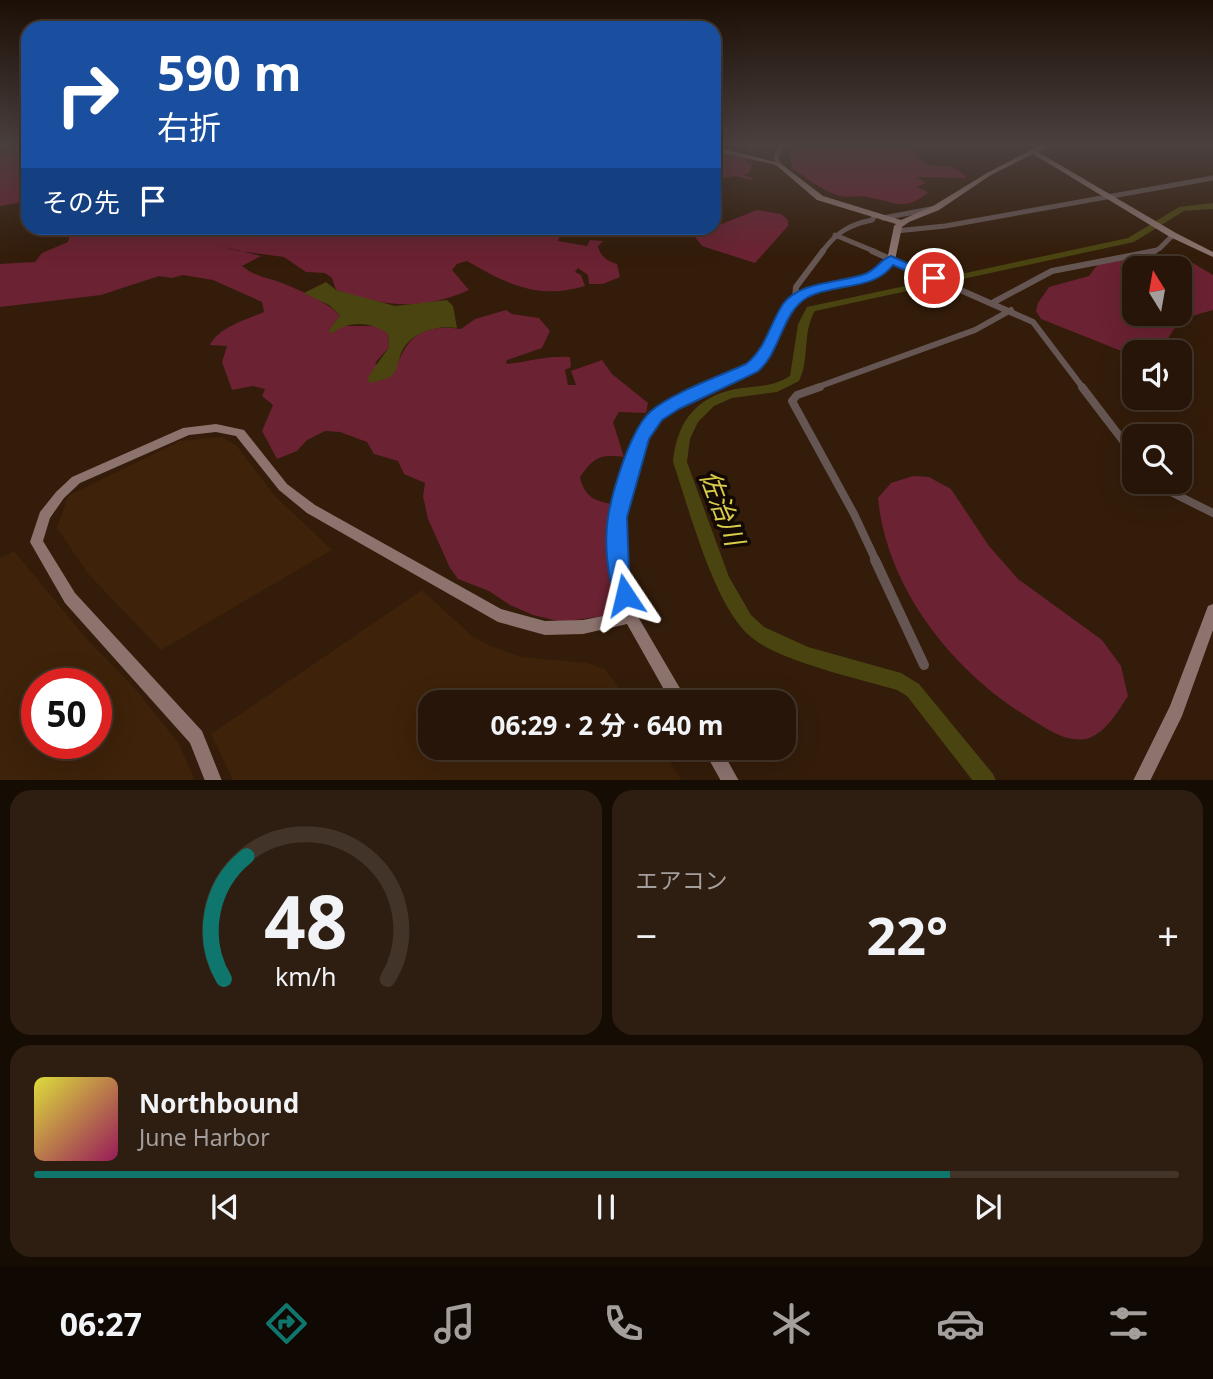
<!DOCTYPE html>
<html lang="ja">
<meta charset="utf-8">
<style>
body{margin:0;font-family:"Noto Sans","Noto Sans JP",sans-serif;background:#2e1e12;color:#f1f3f6;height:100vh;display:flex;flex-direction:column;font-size:26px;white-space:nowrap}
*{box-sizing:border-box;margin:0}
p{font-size:23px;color:#a49f9c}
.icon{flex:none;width:38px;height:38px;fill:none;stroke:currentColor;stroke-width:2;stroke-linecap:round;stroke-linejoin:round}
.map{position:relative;height:780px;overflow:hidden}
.sheet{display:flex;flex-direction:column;gap:10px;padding:10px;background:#150c04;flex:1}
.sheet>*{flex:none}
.banner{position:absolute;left:21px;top:21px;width:700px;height:214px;border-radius:21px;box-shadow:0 7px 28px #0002,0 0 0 2px #423429;background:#1a4fa0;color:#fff;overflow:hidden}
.needle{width:46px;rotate:349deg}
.controls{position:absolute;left:1122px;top:256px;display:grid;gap:14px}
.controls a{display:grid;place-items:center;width:70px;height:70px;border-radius:14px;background:#261508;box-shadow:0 7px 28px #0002,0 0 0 2px #423429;font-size:35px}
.speed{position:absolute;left:21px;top:668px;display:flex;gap:14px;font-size:35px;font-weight:700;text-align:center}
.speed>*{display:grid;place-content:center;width:91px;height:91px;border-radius:50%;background:#261508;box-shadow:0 7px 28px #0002,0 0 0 2px #423429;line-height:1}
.speed .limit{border:10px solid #d22;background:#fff;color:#111}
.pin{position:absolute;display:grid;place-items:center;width:60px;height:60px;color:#fff;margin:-30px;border:4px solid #fff;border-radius:50%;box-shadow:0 2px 7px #0007}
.me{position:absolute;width:77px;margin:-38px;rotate:350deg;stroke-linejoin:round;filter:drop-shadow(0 0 5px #0008)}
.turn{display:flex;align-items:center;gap:24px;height:147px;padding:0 21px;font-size:32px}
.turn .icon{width:91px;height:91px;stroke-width:2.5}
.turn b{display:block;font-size:49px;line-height:60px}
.then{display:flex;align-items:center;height:66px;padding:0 21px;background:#0003;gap:14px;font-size:26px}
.big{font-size:52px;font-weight:700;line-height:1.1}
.sheet .card{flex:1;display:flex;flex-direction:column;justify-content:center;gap:10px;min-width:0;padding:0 24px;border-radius:21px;background:#2e1e12}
.sheet .dial{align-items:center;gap:0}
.dial svg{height:182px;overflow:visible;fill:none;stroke:#423429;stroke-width:7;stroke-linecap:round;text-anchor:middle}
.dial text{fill:#f1f3f6;stroke:none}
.song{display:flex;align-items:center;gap:21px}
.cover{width:84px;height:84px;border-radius:10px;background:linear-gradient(135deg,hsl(60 70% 55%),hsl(330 70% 35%))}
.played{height:7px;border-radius:4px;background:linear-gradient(90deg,#0f766e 80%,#423429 80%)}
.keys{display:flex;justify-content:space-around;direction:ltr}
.heat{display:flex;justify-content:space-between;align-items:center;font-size:38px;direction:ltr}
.sheet .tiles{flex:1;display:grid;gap:10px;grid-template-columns:1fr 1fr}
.card:last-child{grid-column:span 2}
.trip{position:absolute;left:418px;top:690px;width:378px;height:70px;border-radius:21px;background:#261508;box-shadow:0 7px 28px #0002,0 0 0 2px #423429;font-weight:700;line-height:70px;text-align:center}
.dock{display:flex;height:112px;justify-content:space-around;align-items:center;background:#0f0803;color:#a49f9c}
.dock .icon{width:49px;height:49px}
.dock .current{color:#0f766e}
.dock b{font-size:32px;color:#f1f3f6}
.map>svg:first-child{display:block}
.built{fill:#3e220a;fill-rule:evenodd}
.green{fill:#6b2232;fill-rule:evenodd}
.water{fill:#4a4410}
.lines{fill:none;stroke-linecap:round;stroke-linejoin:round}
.river{fill:#4a4410;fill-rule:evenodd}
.street-far3{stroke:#665653;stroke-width:5}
.street-far2{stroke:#665653;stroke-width:6}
.street-far1{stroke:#665653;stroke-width:8}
.street{stroke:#665653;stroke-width:10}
.secondary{fill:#8c736e;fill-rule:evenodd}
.route{fill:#1a73e8;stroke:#114b97;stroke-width:2}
.labels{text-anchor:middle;stroke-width:7;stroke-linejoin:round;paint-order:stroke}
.water-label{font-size:26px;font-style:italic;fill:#d9cc4b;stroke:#130903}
</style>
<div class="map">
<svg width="1213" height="781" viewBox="0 0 1213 781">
<rect width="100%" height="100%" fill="#331c0a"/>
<path class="built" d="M 222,437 L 237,446 L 274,495 L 332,550 L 161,650 L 89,575 L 57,528 L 68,496 L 180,441 Z
M 14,551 L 87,639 L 137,691 L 179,744 L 195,780 L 0,780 L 0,558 ZM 37,684 L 96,684 L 96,744 L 37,744 Z
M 422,590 L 472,636 L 491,646 L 521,657 L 587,663 L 605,669 L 629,702 L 430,702 L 430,747 L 660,747 L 682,780 L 233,780 L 211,734 Z"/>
<path class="green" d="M 790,144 L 906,144 C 912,151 919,162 929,165 C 947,170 949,160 967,178 L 916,177 L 926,183 L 916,187 L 928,192 C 905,213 893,201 867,197 C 858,195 848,198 840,196 C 822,191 807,178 792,168 Z
M 14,150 L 28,150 L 28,201 L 0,206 L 0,154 Z
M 714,151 L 745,158 L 746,162 L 752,164 L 750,172 L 744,175 L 752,178 L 752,180 L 735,176 L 714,180 Z
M 757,210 L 781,214 L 788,220 L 788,226 L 755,263 L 702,246 L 695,237 L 701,232 Z
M 75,228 L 555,228 L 560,235 L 558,241 L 587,246 L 590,240 L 603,241 L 598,246 C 600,256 607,261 617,264 L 620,277 L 603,284 L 589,284 L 588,275 L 578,268 L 575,272 L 581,275 L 585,286 C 539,300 506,284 467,261 L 457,264 L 452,270 L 469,290 C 421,311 385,307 336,290 L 332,278 L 325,273 L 306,272 L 284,257 L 238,251 L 215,245 L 261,256 L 242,266 C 253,276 269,278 282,283 C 302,291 325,301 340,315 L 329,331 L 333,333 L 341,326 L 378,326 L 388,334 L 389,347 L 375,363 L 394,374 C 405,338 421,323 461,329 L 475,319 L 506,310 L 512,314 L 539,318 L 550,331 L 542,348 L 507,360 L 506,364 C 528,362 547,355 570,357 L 571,367 L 565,370 L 568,385 L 576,385 L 571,371 L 602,360 L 612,374 L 648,403 L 646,413 L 619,412 L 613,422 L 624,457 C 600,454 594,457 580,477 C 584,496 594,501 612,504 C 606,541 610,573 620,609 L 610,615 L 562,622 L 533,615 L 510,605 L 489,591 L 458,579 L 450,568 L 428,519 L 423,496 L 425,483 L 404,474 L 398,461 L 374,454 L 367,442 L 340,432 L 325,431 L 307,440 L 297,451 L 277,459 L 262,431 L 273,405 L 262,396 L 265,389 L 253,386 L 232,390 L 222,362 L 227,346 L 210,345 C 219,327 246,320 264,312 L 262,302 L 213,280 L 183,275 L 172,278 L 159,276 L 101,295 L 0,307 L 0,264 L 35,262 L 42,253 L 68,242 L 71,230 Z
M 1114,258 L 1182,261 L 1193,263 L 1213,275 L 1213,310 C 1178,320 1178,320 1161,352 L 1134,352 L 1134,356 L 1041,319 L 1036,311 L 1038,303 L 1049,287 L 1089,276 L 1101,260 ZM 1134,268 L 1180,268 L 1180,313 L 1134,313 Z
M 913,476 L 929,477 L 951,489 L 989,546 L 1018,579 L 1102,640 L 1121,666 L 1128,696 C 1119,710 1106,732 1089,738 C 1069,744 1050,731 1034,721 C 956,675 887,591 878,498 L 891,483 Z"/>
<path class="water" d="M 326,282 L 336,290 L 395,306 L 447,300 L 453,306 L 457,328 C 437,325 412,332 402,351 C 399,357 398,366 395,372 C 390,380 377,381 369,383 L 368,377 L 389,347 L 388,334 C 374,322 348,320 333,333 L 328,332 L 340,315 L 329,305 L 304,293 Z"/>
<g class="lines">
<path class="river" d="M 1213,203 L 1213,209 L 1184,211 L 1134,242 L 815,311 C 802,332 810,359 799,381 L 777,392 L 732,398 L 714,406 L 698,422 L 690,439 L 687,462 L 729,577 L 751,615 L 764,627 L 808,647 L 901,673 L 919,684 L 993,774 L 996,781 L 973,781 L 907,696 L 897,690 C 858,678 781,662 751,637 C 714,607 689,508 673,462 C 677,419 699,394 742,388 C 759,386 775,386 790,376 L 798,324 L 807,307 L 1128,238 L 1179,207 Z"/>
<path class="street-far3" d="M 778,164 L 776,156 L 783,144
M 883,218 L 936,208
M 896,231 L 945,226 L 1213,178
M 835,235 L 876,252
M 822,252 C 836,233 848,225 872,220 L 874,217
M 1150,252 L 1159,249 L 1173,235"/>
<path class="street-far2" d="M 872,251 L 1033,322 L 1083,388
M 795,299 L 796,287 L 823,251
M 994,302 L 1052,271 L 1155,251
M 815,388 L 975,330 L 1011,310"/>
<path class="street-far1" d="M 820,387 L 797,395 L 792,401 L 854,514 L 876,561
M 1082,387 L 1134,455
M 1159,481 L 1167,490 L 1213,513"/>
<path class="street" d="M 875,560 L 924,665"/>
<path class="secondary" d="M 1042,144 L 1051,144 L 1038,152 L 1176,233 L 1213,252 L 1213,257 L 1170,237 L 1033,154 L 991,175 L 939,210 L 909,222 L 902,227 L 895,260 L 885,273 L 861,283 L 808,295 L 798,301 L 790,314 L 774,350 L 755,370 L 677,408 L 653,427 L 647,437 L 624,517 L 626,572 L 637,615 L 688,702 L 671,702 L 627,624 L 583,634 L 545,635 L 498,622 L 307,513 L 279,490 L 236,436 L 216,432 L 189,435 L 80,483 L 64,498 L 50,518 L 43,541 L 75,593 L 202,731 L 222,781 L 205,781 L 190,743 L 65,603 L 30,542 L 40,512 L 56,492 L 72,477 L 183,428 L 216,424 L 244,430 L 287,484 L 315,505 L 501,609 L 545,621 L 583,620 L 623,612 L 612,572 L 612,517 L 635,437 L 645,421 L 669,402 L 747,366 L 765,348 L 780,314 L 792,297 L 802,291 L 855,279 L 879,269 L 887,260 L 894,226 L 896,224 L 817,200 L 776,165 L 714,151 L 714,147 L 780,163 L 823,196 L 901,220 L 933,206 L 987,173 Z
M 1213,604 L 1213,630 L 1182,716 L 1150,781 L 1133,781 L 1170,706 L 1208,606 Z
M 702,747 L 720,747 L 739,781 L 721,781 Z"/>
</g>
<linearGradient id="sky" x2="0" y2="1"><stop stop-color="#1c0f06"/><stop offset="0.57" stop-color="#4a403e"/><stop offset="1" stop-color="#4a403e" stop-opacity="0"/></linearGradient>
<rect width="1213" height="254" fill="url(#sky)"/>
<path class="route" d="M 891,256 L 941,278 L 939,281 L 930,281 L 893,265 C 873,291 835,283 808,297 C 781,312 781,353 757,372 L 679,409 L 662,420 L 649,439 L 627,517 L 629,572 L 635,595 L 632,601 L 625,604 L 617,601 C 607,578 604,542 608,517 C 613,489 630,431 650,412 C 669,394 720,376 746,364 C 765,350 770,324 783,304 C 800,281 840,283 865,274 C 876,270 881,259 891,256 Z"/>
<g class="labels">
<g class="water-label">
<text transform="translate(722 508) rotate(69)" y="9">佐治川</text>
</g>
</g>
</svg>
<div class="controls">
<a><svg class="needle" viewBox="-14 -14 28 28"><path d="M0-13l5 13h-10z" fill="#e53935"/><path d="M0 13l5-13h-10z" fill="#a49f9c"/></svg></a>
<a><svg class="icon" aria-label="sound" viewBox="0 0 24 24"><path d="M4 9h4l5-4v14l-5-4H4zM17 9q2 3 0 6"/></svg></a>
<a><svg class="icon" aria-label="search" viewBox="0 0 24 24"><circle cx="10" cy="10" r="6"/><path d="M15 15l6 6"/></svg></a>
</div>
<div class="speed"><div class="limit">50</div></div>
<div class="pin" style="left:934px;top:278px;background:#d93025"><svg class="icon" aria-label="arrive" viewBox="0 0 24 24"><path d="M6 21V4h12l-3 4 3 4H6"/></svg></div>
<svg class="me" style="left:625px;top:595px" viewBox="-20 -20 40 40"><path d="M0-17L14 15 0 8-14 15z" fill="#1a73e8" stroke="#fff" stroke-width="4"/></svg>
<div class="trip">06:29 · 2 分 · 640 m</div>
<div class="banner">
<div class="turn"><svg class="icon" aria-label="right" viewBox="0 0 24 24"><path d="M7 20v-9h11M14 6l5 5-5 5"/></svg><div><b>590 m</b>右折</div></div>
<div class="then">その先<svg class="icon" aria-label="arrive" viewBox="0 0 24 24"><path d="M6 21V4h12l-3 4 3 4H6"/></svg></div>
</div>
</div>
<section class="sheet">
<div class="tiles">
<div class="card dial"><svg viewBox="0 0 100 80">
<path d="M14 69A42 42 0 1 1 86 69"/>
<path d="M14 69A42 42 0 0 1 24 15" stroke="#0f766e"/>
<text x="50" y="56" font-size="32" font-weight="700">48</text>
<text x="50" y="72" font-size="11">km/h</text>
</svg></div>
<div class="card"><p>エアコン</p>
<div class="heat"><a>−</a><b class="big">22°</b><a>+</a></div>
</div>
<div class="card">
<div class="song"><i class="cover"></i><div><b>Northbound</b><p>June Harbor</p></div></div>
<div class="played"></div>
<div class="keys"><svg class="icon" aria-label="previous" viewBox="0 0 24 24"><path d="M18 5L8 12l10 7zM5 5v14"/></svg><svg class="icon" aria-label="pause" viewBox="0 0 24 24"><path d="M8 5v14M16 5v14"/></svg><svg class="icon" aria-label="next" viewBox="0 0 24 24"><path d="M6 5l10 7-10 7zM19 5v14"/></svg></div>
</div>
</div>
</section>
<nav class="dock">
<b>06:27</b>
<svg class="icon current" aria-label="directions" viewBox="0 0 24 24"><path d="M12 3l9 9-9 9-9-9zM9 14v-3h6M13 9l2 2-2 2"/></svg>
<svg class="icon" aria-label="music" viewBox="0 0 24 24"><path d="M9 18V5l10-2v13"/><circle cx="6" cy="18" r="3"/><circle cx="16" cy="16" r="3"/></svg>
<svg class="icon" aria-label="phone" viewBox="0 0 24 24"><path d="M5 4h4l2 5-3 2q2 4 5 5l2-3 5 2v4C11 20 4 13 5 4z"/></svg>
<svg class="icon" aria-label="climate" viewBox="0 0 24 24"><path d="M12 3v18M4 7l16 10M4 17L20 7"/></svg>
<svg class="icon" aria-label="car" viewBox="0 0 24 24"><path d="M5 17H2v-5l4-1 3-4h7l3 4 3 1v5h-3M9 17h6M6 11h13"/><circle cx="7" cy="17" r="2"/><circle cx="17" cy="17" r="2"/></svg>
<svg class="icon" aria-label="filters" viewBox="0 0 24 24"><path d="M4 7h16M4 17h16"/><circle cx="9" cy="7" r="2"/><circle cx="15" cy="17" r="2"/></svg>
</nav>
